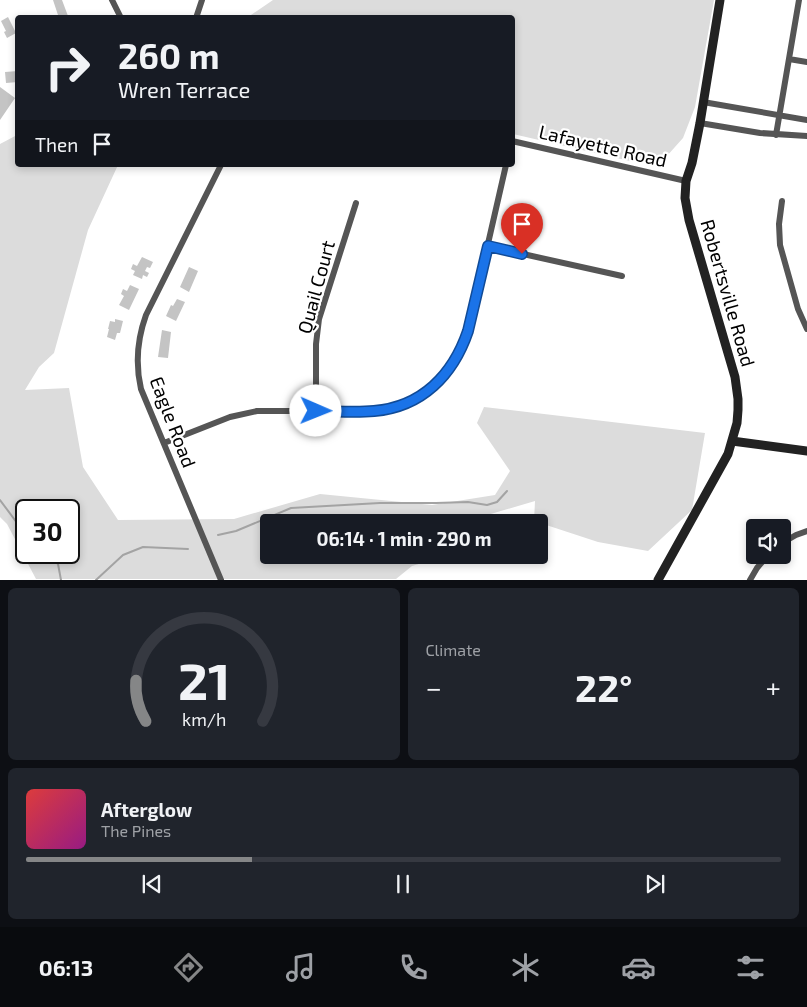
<!DOCTYPE html>
<meta charset="utf-8">
<style>
body{margin:0;font-family:"Exo 2",sans-serif;background:#20242c;color:#f1f3f6;height:100vh;display:flex;flex-direction:column;font-size:19px;white-space:nowrap}
*{box-sizing:border-box;margin:0}
p{font-size:16px;color:#9ea1a6}
.icon{flex:none;width:28px;height:28px;fill:none;stroke:currentColor;stroke-width:2;stroke-linecap:round;stroke-linejoin:round}
.map{position:relative;height:580px;overflow:hidden}
.side{display:flex;flex-direction:column;gap:8px;padding:8px;background:#0d0f14;flex:1}
.side>*{flex:none}
.guide{position:absolute;left:15px;top:15px;width:500px;height:152px;border-radius:5px;box-shadow:0 2px 8px #0003;background:#171b24;color:#f1f3f6;overflow:hidden}
.buttons{position:absolute;left:746px;top:519px;display:grid;gap:10px}
.buttons a{display:grid;place-items:center;width:45px;height:45px;border-radius:5px;background:#171b24;box-shadow:0 2px 8px #0003;font-size:25px}
.speed{position:absolute;left:15px;top:499px;display:flex;gap:10px;font-size:25px;font-weight:700;text-align:center}
.speed>*{display:grid;place-content:center;width:65px;height:65px;border-radius:50%;background:#171b24;box-shadow:0 2px 8px #0003;line-height:1}
.speed .limit{border:2px solid #111;border-radius:8px;background:#fff;color:#111}
.pin{position:absolute;display:grid;place-items:center;width:42px;height:42px;color:#fff;margin:-51px -21px;border-radius:50% 50% 50% 0;rotate:-45deg;box-shadow:0 0 5px #0007}
.pin .icon{rotate:45deg}
.me{position:absolute;width:55px;margin:-28px;rotate:91deg;stroke-linejoin:round;filter:drop-shadow(0 0 4px #0008)}
.turn{display:flex;align-items:center;gap:18px;height:105px;padding:0 20px;font-size:22px}
.turn .icon{width:65px;height:65px;stroke-width:2.5}
.turn b{display:block;font-size:35px;line-height:42px}
.then{display:flex;align-items:center;height:48px;padding:0 20px;background:#0003;gap:10px;font-size:19px}
.big{font-size:38px;font-weight:700;line-height:1.1}
.side .widget{flex:1;display:flex;flex-direction:column;justify-content:center;gap:8px;min-width:0;padding:0 18px;border-radius:8px;background:#20242c}
.side .dial{align-items:center;gap:0}
.dial svg{height:130px;overflow:visible;fill:none;stroke:#363941;stroke-width:7;stroke-linecap:round;text-anchor:middle}
.dial text{fill:#f1f3f6;stroke:none}
.song{display:flex;align-items:center;gap:15px}
.cover{width:60px;height:60px;border-radius:8px;background:linear-gradient(135deg,hsl(0 70% 55%),hsl(310 70% 35%))}
.played{height:5px;border-radius:2px;background:linear-gradient(90deg,#858687 30%,#363941 30%)}
.keys{display:flex;justify-content:space-around;direction:ltr}
.heat{display:flex;justify-content:space-between;align-items:center;font-size:28px;direction:ltr}
.side .tiles{flex:1;display:grid;gap:8px;grid-template-columns:1fr 1fr}
.widget:last-child{grid-column:span 2}
.trip{position:absolute;left:260px;top:514px;width:288px;height:50px;border-radius:5px;background:#171b24;box-shadow:0 2px 8px #0003;font-weight:700;line-height:50px;text-align:center}
.menu{display:flex;height:80px;justify-content:space-around;align-items:center;background:#090b0e;color:#9ea1a6}
.menu .icon{width:35px;height:35px}
.menu .current{color:#858687}
.menu b{font-size:22px;color:#f1f3f6}
.map>svg:first-child{display:block}
.green{fill:#dcdcdc;fill-rule:evenodd}
.lines{fill:none;stroke-linecap:round;stroke-linejoin:round}
.stream{stroke:#a3a3a3;stroke-width:2}
.building{fill:#c4c4c4}
.street{stroke:#555;stroke-width:6}
.secondary{stroke:#222;stroke-width:9}
.route-casing{stroke:#114b97;stroke-width:12}
.route{stroke:#1a73e8;stroke-width:9}
.labels{text-anchor:middle;stroke-width:4.5;stroke-linejoin:round;paint-order:stroke}
.street-label{font-size:19px;fill:#000;stroke:#fff}
</style>
<div class="map">
<svg width="807" height="580" viewBox="0 0 807 580">
<rect width="100%" height="100%" fill="#fff"/>
<path class="green" d="M 273,0 L 714,0 L 695,107 L 683,138 L 666,157 L 634,162 L 513,134 L 512,18 L 248,17 Z
M 17,135 L 18,165 L 118,165 L 88,230 L 54,353 L 39,367 L 25,390 L 69,388 L 83,467 L 118,520 L 234,519 L 320,494 L 432,505 L 495,495 L 510,471 L 477,423 L 484,407 L 705,433 L 692,510 L 648,551 L 598,542 L 534,521 L 535,501 L 484,516 L 484,522 L 269,522 L 269,555 L 449,555 L 412,566 L 396,579 L 36,579 L 7,524 L 0,517 L 0,144 ZM 26,510 L 69,510 L 69,552 L 26,552 Z"/>
<g class="lines">
<path class="stream" d="M 0,500 L 26,535
M 218,535 L 236,531 L 291,508 L 380,503 L 436,503 L 468,502 L 487,505 L 497,502 L 507,491
M 43,552 L 58,564 L 61,580
M 96,580 L 123,555 L 143,547 L 188,549"/>
</g>
<path class="building" d="M 53,0 L 62,0 L 68,16 L 59,18 Z
M 8,17 L 16,33 L 7,38 L 4,32 L 6,31 L 1,21 Z
M 18,71 L 18,82 L 6,83 L 5,72 Z
M 0,87 L 15,98 L 0,120 Z
M 142,257 L 153,262 L 150,268 L 147,267 L 145,271 L 149,273 L 147,277 L 143,275 L 142,279 L 133,275 L 135,271 L 131,269 L 133,264 L 137,266 Z
M 189,267 L 198,271 L 189,292 L 180,287 Z
M 130,285 L 139,289 L 129,310 L 119,305 L 124,296 L 121,294 L 123,289 L 127,291 Z
M 177,299 L 185,302 L 176,321 L 166,316 L 171,305 L 173,306 Z
M 115,319 L 123,321 L 120,333 L 117,333 L 115,340 L 107,337 L 109,329 L 108,329 L 110,321 L 115,322 Z
M 162,330 L 171,332 L 168,358 L 158,357 Z"/>
<g class="lines">
<path class="street" d="M 112,0 L 121,18
M 196,18 L 202,0
M 789,59 L 807,62
M 703,102 L 807,120
M 700,123 L 760,133 L 807,136
M 776,135 L 799,0
M 512,141 L 686,181
M 221,165 L 146,315 C 137,340 135,363 141,389 L 221,580
M 782,201 L 779,224 L 780,245 L 798,309 L 807,329
M 487,246 L 622,276
M 316,411 L 316,344 L 319,319 L 356,203
M 164,443 L 230,417 L 257,411 C 280,411 303,411 326,411 C 342,411 359,413 376,411 C 423,405 453,375 468,331 L 506,165
M 782,543 L 796,535 L 807,531
M 750,580 L 757,568 L 768,555"/>
<path class="secondary" d="M 732,441 L 807,451
M 658,580 L 728,454 L 737,423 L 738,410 L 738,399 L 735,377 L 689,220 L 685,198 L 686,181 L 692,163 L 700,123 L 720,0"/>
</g>
<g class="lines">
<g class="route-casing">
<path id="route" d="M 316,411 C 335,411 355,413 374,411 C 422,407 453,375 468,331 L 488,246 L 522,254"/>
</g>
<use href="#route" class="route"/>
</g>
<g class="labels">
<g class="street-label">
<text transform="translate(603 146) rotate(13)" y="7">Lafayette Road</text>
<text transform="translate(316 287) rotate(-75)" y="7">Quail Court</text>
<text transform="translate(728 293) rotate(74)" y="7">Robertsville Road</text>
<text transform="translate(173 422) rotate(69)" y="7">Eagle Road</text>
</g>
</g>
</svg>
<div class="buttons">
<a><svg class="icon" aria-label="sound" viewBox="0 0 24 24"><path d="M4 9h4l5-4v14l-5-4H4zM17 9q2 3 0 6"/></svg></a>
</div>
<div class="speed"><div class="limit">30</div></div>
<div class="pin" style="left:522px;top:254px;background:#d93025"><svg class="icon" aria-label="arrive" viewBox="0 0 24 24"><path d="M6 21V4h12l-3 4 3 4H6"/></svg></div>
<svg class="me" style="left:316px;top:411px" viewBox="-20 -20 40 40"><circle r="19" fill="#fff"/><path d="M0-13L10 11 0 6-10 11z" fill="#1a73e8"/></svg>
<div class="trip">06:14 · 1 min · 290 m</div>
<div class="guide">
<div class="turn"><svg class="icon" aria-label="right" viewBox="0 0 24 24"><path d="M7 20v-9h11M14 6l5 5-5 5"/></svg><div><b>260 m</b>Wren Terrace</div></div>
<div class="then">Then<svg class="icon" aria-label="arrive" viewBox="0 0 24 24"><path d="M6 21V4h12l-3 4 3 4H6"/></svg></div>
</div>
</div>
<section class="side">
<div class="tiles">
<div class="widget dial"><svg viewBox="0 0 100 80">
<path d="M14 69A42 42 0 1 1 86 69"/>
<path d="M14 69A42 42 0 0 1 8 44" stroke="#858687"/>
<text x="50" y="56" font-size="32" font-weight="700">21</text>
<text x="50" y="72" font-size="11">km/h</text>
</svg></div>
<div class="widget"><p>Climate</p>
<div class="heat"><a>−</a><b class="big">22°</b><a>+</a></div>
</div>
<div class="widget">
<div class="song"><i class="cover"></i><div><b>Afterglow</b><p>The Pines</p></div></div>
<div class="played"></div>
<div class="keys"><svg class="icon" aria-label="previous" viewBox="0 0 24 24"><path d="M18 5L8 12l10 7zM5 5v14"/></svg><svg class="icon" aria-label="pause" viewBox="0 0 24 24"><path d="M8 5v14M16 5v14"/></svg><svg class="icon" aria-label="next" viewBox="0 0 24 24"><path d="M6 5l10 7-10 7zM19 5v14"/></svg></div>
</div>
</div>
</section>
<nav class="menu">
<b>06:13</b>
<svg class="icon current" aria-label="directions" viewBox="0 0 24 24"><path d="M12 3l9 9-9 9-9-9zM9 14v-3h6M13 9l2 2-2 2"/></svg>
<svg class="icon" aria-label="music" viewBox="0 0 24 24"><path d="M9 18V5l10-2v13"/><circle cx="6" cy="18" r="3"/><circle cx="16" cy="16" r="3"/></svg>
<svg class="icon" aria-label="phone" viewBox="0 0 24 24"><path d="M5 4h4l2 5-3 2q2 4 5 5l2-3 5 2v4C11 20 4 13 5 4z"/></svg>
<svg class="icon" aria-label="climate" viewBox="0 0 24 24"><path d="M12 3v18M4 7l16 10M4 17L20 7"/></svg>
<svg class="icon" aria-label="car" viewBox="0 0 24 24"><path d="M5 17H2v-5l4-1 3-4h7l3 4 3 1v5h-3M9 17h6M6 11h13"/><circle cx="7" cy="17" r="2"/><circle cx="17" cy="17" r="2"/></svg>
<svg class="icon" aria-label="filters" viewBox="0 0 24 24"><path d="M4 7h16M4 17h16"/><circle cx="9" cy="7" r="2"/><circle cx="15" cy="17" r="2"/></svg>
</nav>
